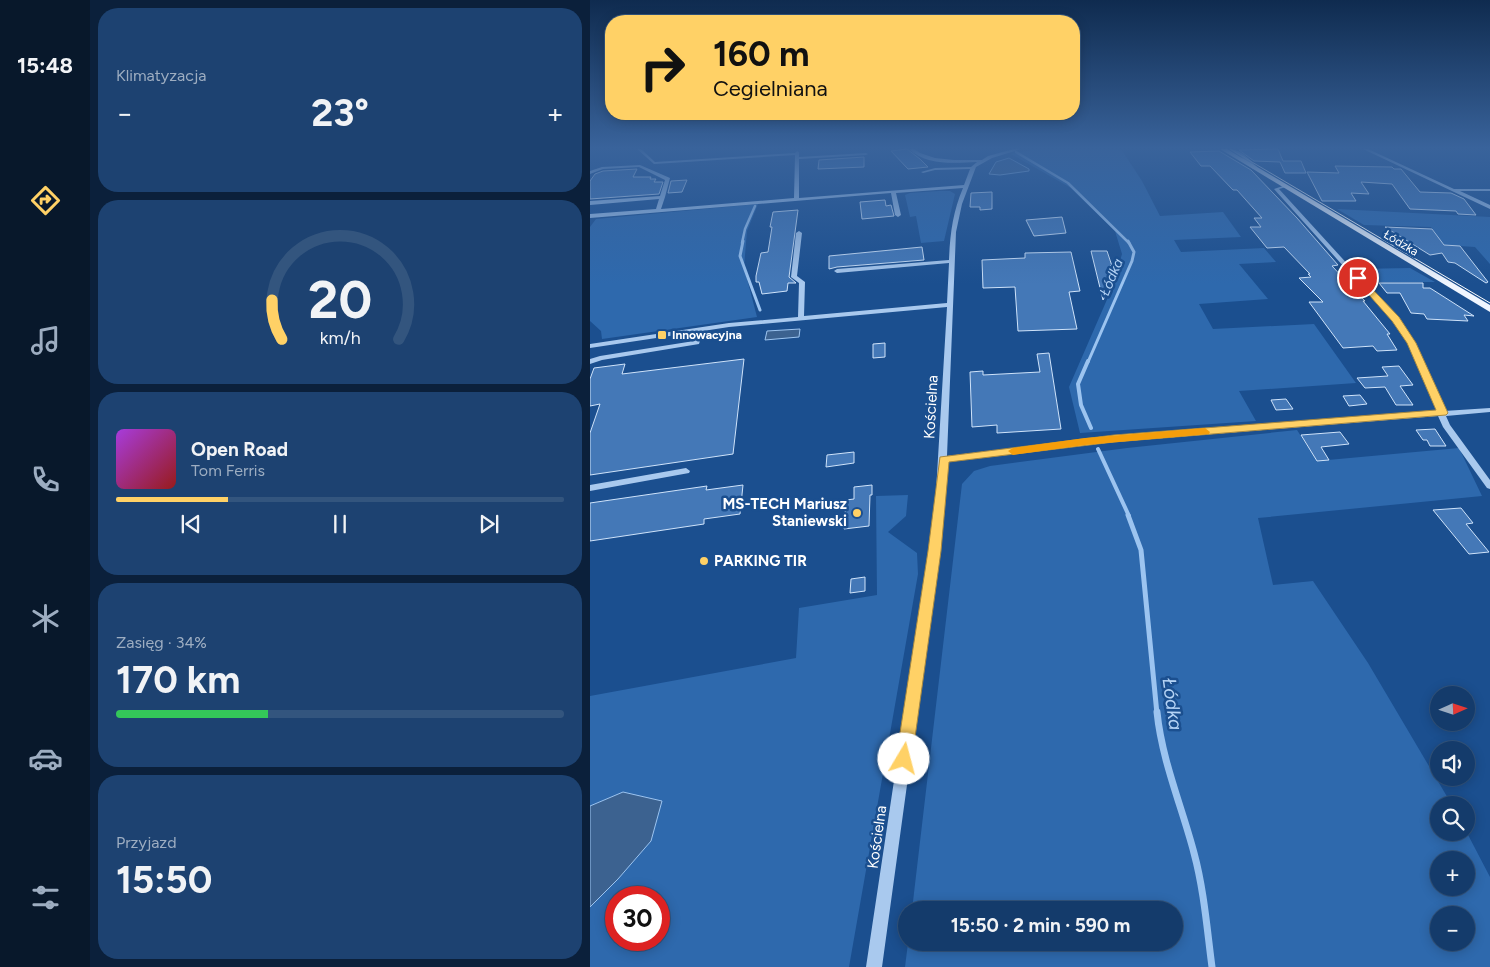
<!DOCTYPE html>
<html lang="pl">
<meta charset="utf-8">
<style>
body{margin:0;font-family:Figtree,sans-serif;background:#1d4271;color:#f1f3f6;height:100vh;display:flex;flex-direction:column;font-size:19px;white-space:nowrap}
*{box-sizing:border-box;margin:0}
p{font-size:16px;color:#9dadc1}
.icon{flex:none;width:28px;height:28px;fill:none;stroke:currentColor;stroke-width:2;stroke-linecap:round;stroke-linejoin:round}
.map{position:relative;flex:1;overflow:hidden}
.panel{display:flex;flex-direction:column;gap:8px;padding:8px;background:#0b203b;width:500px}
.panel>*{flex:none}
.guide{position:absolute;left:15px;top:15px;width:475px;height:105px;border-radius:20px;box-shadow:0 2px 12px #0003,0 0 0 1px #33557e;background:#ffd166;color:#111;overflow:hidden}
.needle{width:32px;rotate:87deg}
.tools{position:absolute;left:840px;top:686px;display:grid;gap:10px}
.tools a{display:grid;place-items:center;width:45px;height:45px;border-radius:50%;background:#143b6b;box-shadow:0 2px 12px #0003,0 0 0 1px #33557e;font-size:25px}
.speed{position:absolute;left:15px;top:886px;display:flex;gap:10px;font-size:25px;font-weight:700;text-align:center}
.speed>*{display:grid;place-content:center;width:65px;height:65px;border-radius:50%;background:#143b6b;box-shadow:0 2px 12px #0003,0 0 0 1px #33557e;line-height:1}
.speed .limit{border:8px solid #d22;background:#fff;color:#111}
.pin{position:absolute;display:grid;place-items:center;width:42px;height:42px;color:#fff;margin:-21px;border:2px solid #fff;border-radius:50%;box-shadow:0 1px 5px #0007}
.me{position:absolute;width:55px;margin:-28px;rotate:8deg;stroke-linejoin:round;filter:drop-shadow(0 0 4px #0008)}
.turn{display:flex;align-items:center;gap:18px;height:105px;padding:0 25px;font-size:22px}
.turn .icon{width:65px;height:65px;stroke-width:2.5}
.turn b{display:block;font-size:35px;line-height:42px}
.big{font-size:38px;font-weight:700;line-height:1.1}
.panel .widget{flex:1;display:flex;flex-direction:column;justify-content:center;gap:8px;min-width:0;padding:0 18px;border-radius:20px;background:#1d4271}
.panel .dial{align-items:center;gap:0}
.dial svg{height:130px;overflow:visible;fill:none;stroke:#33557e;stroke-width:7;stroke-linecap:round;text-anchor:middle}
.dial text{fill:#f1f3f6;stroke:none}
.song{display:flex;align-items:center;gap:15px}
.cover{width:60px;height:60px;border-radius:8px;background:linear-gradient(135deg,hsl(280 70% 55%),hsl(0 70% 35%))}
.played{height:5px;border-radius:2px;background:linear-gradient(90deg,#ffd166 25%,#33557e 25%)}
.keys{display:flex;justify-content:space-around;direction:ltr}
.heat{display:flex;justify-content:space-between;align-items:center;font-size:28px;direction:ltr}
.charge{height:8px;border-radius:4px;background:linear-gradient(90deg,#34c759 34%,#33557e 0)}
.trip{position:absolute;left:308px;top:901px;width:285px;height:50px;border-radius:25px;background:#143b6b;box-shadow:0 2px 12px #0003,0 0 0 1px #33557e;font-weight:700;line-height:50px;text-align:center}
main{display:flex;flex:1;min-height:0}
.tabs{display:flex;flex-direction:column;width:90px;justify-content:space-around;align-items:center;background:#08182b;color:#9dadc1}
.tabs .icon{width:35px;height:35px}
.tabs .current{color:#ffd166}
.tabs b{font-size:22px;color:#f1f3f6}
.map>svg:first-child{display:block}
.green{fill:#2e69ad;fill-rule:evenodd}
.water{fill:#3c6290;stroke:#9cc4f0}
.lines{fill:none;stroke-linecap:round;stroke-linejoin:round}
.stream-far4{stroke:#9cc4f0;stroke-width:2.5}
.stream-far3{stroke:#9cc4f0;stroke-width:3}
.stream-far2{stroke:#9cc4f0;stroke-width:4}
.stream-far1{stroke:#9cc4f0;stroke-width:5}
.stream{stroke:#9cc4f0;stroke-width:7}
.building{fill:#4478b7;stroke:#cfe3fa}
.minor{fill:#a9c9ee;fill-rule:evenodd}
.major{fill:#f0f6ff;fill-rule:evenodd}
.tram{stroke:#fff;stroke-width:1}
.route{fill:#ffd166;stroke:#a68842}
.slow{fill:#f59e0b}
.poi-dot{fill:#ffd166;stroke:#1b4f8f;stroke-width:2}
.labels{text-anchor:middle;stroke-width:5;stroke-linejoin:round;paint-order:stroke}
.far-street-label{font-size:12px;fill:#fff;stroke:#1b4f8f}
.far-poi-label{font-size:12px;font-weight:bold;fill:#fff;stroke:#1b4f8f;text-anchor:start}
.far-water-label{font-size:14px;font-style:italic;fill:#b5d3f5;stroke:#1b4f8f}
.street-label{font-size:15px;fill:#fff;stroke:#1b4f8f}
.poi-label{font-size:15px;font-weight:bold;fill:#fff;stroke:#1b4f8f;text-anchor:end}
.near-water-label{font-size:19px;font-style:italic;fill:#b5d3f5;stroke:#1b4f8f}
</style>
<main>
<nav class="tabs">
<b>15:48</b>
<svg class="icon current" aria-label="directions" viewBox="0 0 24 24"><path d="M12 3l9 9-9 9-9-9zM9 14v-3h6M13 9l2 2-2 2"/></svg>
<svg class="icon" aria-label="music" viewBox="0 0 24 24"><path d="M9 18V5l10-2v13"/><circle cx="6" cy="18" r="3"/><circle cx="16" cy="16" r="3"/></svg>
<svg class="icon" aria-label="phone" viewBox="0 0 24 24"><path d="M5 4h4l2 5-3 2q2 4 5 5l2-3 5 2v4C11 20 4 13 5 4z"/></svg>
<svg class="icon" aria-label="climate" viewBox="0 0 24 24"><path d="M12 3v18M4 7l16 10M4 17L20 7"/></svg>
<svg class="icon" aria-label="car" viewBox="0 0 24 24"><path d="M5 17H2v-5l4-1 3-4h7l3 4 3 1v5h-3M9 17h6M6 11h13"/><circle cx="7" cy="17" r="2"/><circle cx="17" cy="17" r="2"/></svg>
<svg class="icon" aria-label="filters" viewBox="0 0 24 24"><path d="M4 7h16M4 17h16"/><circle cx="9" cy="7" r="2"/><circle cx="15" cy="17" r="2"/></svg>
</nav>
<section class="panel">
<div class="widget"><p>Klimatyzacja</p>
<div class="heat"><a>−</a><b class="big">23°</b><a>+</a></div>
</div>
<div class="widget dial"><svg viewBox="0 0 100 80">
<path d="M14 69A42 42 0 1 1 86 69"/>
<path d="M14 69A42 42 0 0 1 8 45" stroke="#ffd166"/>
<text x="50" y="56" font-size="32" font-weight="700">20</text>
<text x="50" y="72" font-size="11">km/h</text>
</svg></div>
<div class="widget">
<div class="song"><i class="cover"></i><div><b>Open Road</b><p>Tom Ferris</p></div></div>
<div class="played"></div>
<div class="keys"><svg class="icon" aria-label="previous" viewBox="0 0 24 24"><path d="M18 5L8 12l10 7zM5 5v14"/></svg><svg class="icon" aria-label="pause" viewBox="0 0 24 24"><path d="M8 5v14M16 5v14"/></svg><svg class="icon" aria-label="next" viewBox="0 0 24 24"><path d="M6 5l10 7-10 7zM19 5v14"/></svg></div>
</div>
<div class="widget"><p>Zasięg · 34%</p><b class="big">170 km</b><div class="charge"></div></div>
<div class="widget"><p>Przyjazd</p><b class="big">15:50</b></div>
</section>
<div class="map">
<svg width="900" height="967" viewBox="0 0 900 967">
<rect width="100%" height="100%" fill="#1b4f8f"/>
<path class="green" d="M 448,149 L 531,149 L 552,181 L 570,216 L 633,212 L 651,237 L 584,240 L 591,252 L 674,248 L 686,262 L 649,264 L 678,299 L 609,304 L 623,329 L 724,324 L 766,383 L 649,391 L 666,421 L 490,433 L 479,387 L 522,288 L 532,254 L 525,231 L 481,188 L 421,154 Z
M 349,191 L 360,191 L 365,194 L 354,241 L 331,243 L 326,216 L 320,217 L 315,195 L 320,193 Z
M 168,204 L 157,231 L 154,267 L 167,317 L 12,339 L 11,331 L 0,321 L 0,227 L 6,219 Z
M 747,209 L 900,217 L 900,264 L 885,247 L 854,245 L 841,227 L 774,225 Z
M 820,268 L 845,282 L 779,282 L 766,269 Z
M 707,430 L 727,461 L 869,448 L 892,496 L 668,518 L 683,585 L 723,581 L 778,663 L 862,805 L 849,805 L 849,832 L 876,831 L 900,877 L 900,967 L 315,967 L 318,943 L 584,942 L 584,910 L 322,910 L 372,484 L 384,471 L 400,466 L 537,448 ZM 849,860 L 876,860 L 876,888 L 849,888 ZM 849,915 L 876,915 L 876,942 L 849,942 Z
M 318,495 L 316,516 L 298,532 L 327,553 L 328,574 L 259,967 L 0,967 L 0,907 L 28,879 L 33,792 L 0,806 L 0,696 L 206,658 L 209,608 L 287,595 L 286,496 ZM 26,898 L 69,898 L 69,940 L 26,940 Z"/>
<path class="water" d="M 419,158 L 439,169 L 439,171 L 410,175 L 399,174 L 406,162 Z
M 210,329 L 209,337 L 175,340 L 177,331 Z
M 33,792 L 72,801 L 61,841 L 28,879 L 0,907 L 0,806 Z"/>
<g class="lines">
<path class="stream-far4" d="M 426,152 L 478,183 L 539,243
M 152,243 L 155,229 L 165,206"/>
<path class="stream-far3" d="M 153,241 L 150,256 L 170,310
M 498,362 L 542,261 L 544,252 L 538,241"/>
<path class="stream-far2" d="M 498,361 L 488,384 L 491,405 L 501,428
M 508,449 L 539,516"/>
<path class="stream-far1" d="M 538,515 L 551,550 L 567,714"/>
<path class="stream" d="M 567,712 C 572,761 592,807 604,853 C 614,890 617,929 622,967"/>
</g>
<path class="building" d="M 317,149 L 330,159 L 338,167 L 318,169 L 301,151 Z
M 688,149 L 693,161 L 711,161 L 716,173 L 695,173 L 690,162 L 664,161 L 649,150 Z
M 629,151 L 661,170 L 707,218 L 748,265 L 742,266 L 775,301 L 773,301 L 800,334 L 797,334 L 807,350 L 787,351 L 783,346 L 753,348 L 719,302 L 733,302 L 709,278 L 721,277 L 718,274 L 720,274 L 694,247 L 677,248 L 660,227 L 671,227 L 664,218 L 672,218 L 647,190 L 643,190 L 620,166 L 611,166 L 600,152 Z
M 274,157 L 274,167 L 228,169 L 229,160 Z
M 745,166 L 802,167 L 804,169 L 811,169 L 830,192 L 861,193 L 874,199 L 886,215 L 868,214 L 866,211 L 820,209 L 802,184 L 771,182 L 779,194 L 761,193 L 766,201 L 732,201 L 717,172 L 749,173 Z
M 47,169 L 43,177 L 61,177 L 60,179 L 66,179 L 64,182 L 73,182 L 69,194 L 0,199 L 0,181 L 5,174 L 13,171 Z
M 97,180 L 92,192 L 78,193 L 81,181 Z
M 402,192 L 402,209 L 390,210 L 390,207 L 380,207 L 381,193 Z
M 295,200 L 296,206 L 301,205 L 304,216 L 272,219 L 270,202 Z
M 208,210 L 199,277 L 206,283 L 198,283 L 197,291 L 172,294 L 169,282 L 166,282 L 166,276 L 171,253 L 178,252 L 182,227 L 180,227 L 183,212 Z
M 472,217 L 476,233 L 444,236 L 436,220 Z
M 795,227 L 842,229 L 854,245 L 870,246 L 898,282 L 896,283 L 865,263 L 858,262 L 852,253 L 840,255 Z
M 332,247 L 334,260 L 247,267 L 239,269 L 239,256 Z
M 501,251 L 517,251 L 522,266 L 520,266 L 524,279 L 513,300 Z
M 481,252 L 490,291 L 479,292 L 487,329 L 428,331 L 425,287 L 393,288 L 392,260 L 435,258 L 435,253 Z
M 789,283 L 833,283 L 833,288 L 840,288 L 884,316 L 874,315 L 878,321 L 837,319 L 834,314 L 821,313 L 810,293 L 797,293 Z
M 295,343 L 295,357 L 283,358 L 283,344 Z
M 459,353 L 471,429 L 407,433 L 407,425 L 382,427 L 380,372 L 393,371 L 393,375 L 450,372 L 447,354 Z
M 154,359 L 143,454 L 0,475 L 0,433 L 10,404 L 0,406 L 0,379 L 4,368 L 35,364 L 32,374 Z
M 809,366 L 823,385 L 810,386 L 823,405 L 806,405 L 795,387 L 775,388 L 767,378 L 798,376 L 792,367 Z
M 770,395 L 777,404 L 759,406 L 753,396 Z
M 696,399 L 703,409 L 686,410 L 681,400 Z
M 845,429 L 856,446 L 840,446 L 837,440 L 833,440 L 826,430 Z
M 750,432 L 759,444 L 731,447 L 739,460 L 727,461 L 711,435 Z
M 264,452 L 264,463 L 236,467 L 237,455 Z
M 153,485 L 150,514 L 114,519 L 114,524 L 0,541 L 0,503 L 117,486 L 116,490 Z
M 282,485 L 282,495 L 280,495 L 279,526 L 254,529 L 256,500 L 264,499 L 264,487 Z
M 871,508 L 883,523 L 876,524 L 899,552 L 879,554 L 843,510 Z
M 275,577 L 275,591 L 260,593 L 261,579 Z"/>
<g class="lines">
<path class="minor" d="M 47,149 L 51,149 L 65,162 L 205,153 L 207,151 L 209,152 L 209,157 L 276,153 L 278,154 L 276,155 L 209,159 L 209,198 L 374,185 L 380,169 L 345,170 L 333,173 L 331,172 L 345,168 L 381,167 L 387,162 C 364,163 337,166 319,149 L 324,149 L 330,153 L 345,158 L 364,160 L 392,160 L 398,156 L 424,149 L 431,149 L 402,158 L 386,167 L 372,204 L 366,232 L 357,456 L 524,436 L 847,412 L 819,343 L 808,327 L 684,189 L 696,185 L 696,187 L 689,189 L 813,325 L 825,343 L 854,411 L 900,408 L 900,412 L 856,416 L 860,425 L 900,480 L 900,489 L 897,488 L 853,427 L 848,416 L 524,442 L 357,461 L 355,508 L 292,967 L 276,967 L 345,508 L 357,307 L 139,327 L 113,331 L 109,344 L 12,360 L 0,364 L 0,359 L 10,356 L 104,341 L 106,332 L 0,348 L 0,344 L 139,323 L 208,317 L 209,283 L 201,277 L 206,233 L 209,231 L 212,233 L 207,276 L 215,282 L 214,316 L 357,303 L 359,263 L 247,273 L 244,271 L 247,269 L 359,260 C 360,234 363,211 373,188 L 306,193 L 311,215 L 308,217 L 305,215 L 301,193 L 0,218 L 0,214 L 66,209 L 69,199 L 0,205 L 0,201 L 70,196 L 75,180 L 49,167 L 13,169 L 0,174 L 0,171 L 12,167 L 50,165 L 80,178 L 75,197 L 71,209 L 204,198 L 205,155 L 64,164 Z
M 639,149 C 651,149 659,159 667,167 L 667,169 L 663,169 L 651,157 Z
M 773,149 L 778,149 L 864,189 L 900,189 L 900,191 L 870,191 L 900,205 L 900,209 Z
M 96,468 L 100,471 L 99,473 L 0,491 L 0,485 Z"/>
<path class="major" d="M 630,149 L 637,149 L 900,305 L 900,312 Z"/>
<path class="tram" d="M 640,149 L 900,303"/>
</g>
<linearGradient id="sky" x2="0" y2="1"><stop stop-color="#0f2b4f"/><stop offset="0.52" stop-color="#39639b"/><stop offset="1" stop-color="#39639b" stop-opacity="0"/></linearGradient>
<rect width="900" height="284" fill="url(#sky)"/>
<path class="route" d="M 765,276 L 770,276 L 809,317 L 826,343 L 858,413 L 856,415 L 524,442 L 359,462 L 351,551 L 322,759 L 320,765 L 314,767 L 308,765 L 306,759 L 338,551 L 350,457 L 524,435 L 846,410 L 817,343 L 802,321 L 765,279 Z"/>
<path class="slow" d="M 615,428 L 620,432 L 619,434 L 495,445 L 423,455 L 418,451 L 423,448 L 495,438 Z"/>
<g class="poi-dot">
<rect x="67" y="330" width="10" height="10" rx="2.5"/>
<circle cx="267" cy="513" r="5"/>
<circle cx="114" cy="561" r="5"/>
</g>
<g class="labels">
<g class="far-street-label">
<text transform="translate(811 243) rotate(31)" y="4">Łódzka</text>
</g>
<g class="far-poi-label">
<text x="82" y="339">Innowacyjna</text>
</g>
<g class="far-water-label">
<text transform="translate(521 277) rotate(-67)" y="5">Łódka</text>
</g>
<g class="street-label">
<text transform="translate(341 407) rotate(-87)" y="5">Kościelna</text>
<text transform="translate(287 837) rotate(-82)" y="5">Kościelna</text>
</g>
<g class="poi-label">
<text x="257" y="509">MS-TECH Mariusz<tspan x="257" dy="17">Staniewski</tspan></text>
<text x="124" y="566" text-anchor="start">PARKING TIR</text>
</g>
<g class="near-water-label">
<text transform="translate(583 704) rotate(82)" y="7">Łódka</text>
</g>
</g>
</svg>
<div class="tools">
<a><svg class="needle" viewBox="-14 -14 28 28"><path d="M0-13l5 13h-10z" fill="#e53935"/><path d="M0 13l5-13h-10z" fill="#9dadc1"/></svg></a>
<a><svg class="icon" aria-label="sound" viewBox="0 0 24 24"><path d="M4 9h4l5-4v14l-5-4H4zM17 9q2 3 0 6"/></svg></a>
<a><svg class="icon" aria-label="search" viewBox="0 0 24 24"><circle cx="10" cy="10" r="6"/><path d="M15 15l6 6"/></svg></a>
<a>+</a>
<a>−</a>
</div>
<div class="speed"><div class="limit">30</div></div>
<div class="pin" style="left:768px;top:278px;background:#d93025"><svg class="icon" aria-label="arrive" viewBox="0 0 24 24"><path d="M6 21V4h12l-3 4 3 4H6"/></svg></div>
<svg class="me" style="left:314px;top:759px" viewBox="-20 -20 40 40"><circle r="19" fill="#fff"/><path d="M0-13L10 11 0 6-10 11z" fill="#ffd166"/></svg>
<div class="trip">15:50 · 2 min · 590 m</div>
<div class="guide">
<div class="turn"><svg class="icon" aria-label="right" viewBox="0 0 24 24"><path d="M7 20v-9h11M14 6l5 5-5 5"/></svg><div><b>160 m</b>Cegielniana</div></div>
</div>
</div>
</main>
